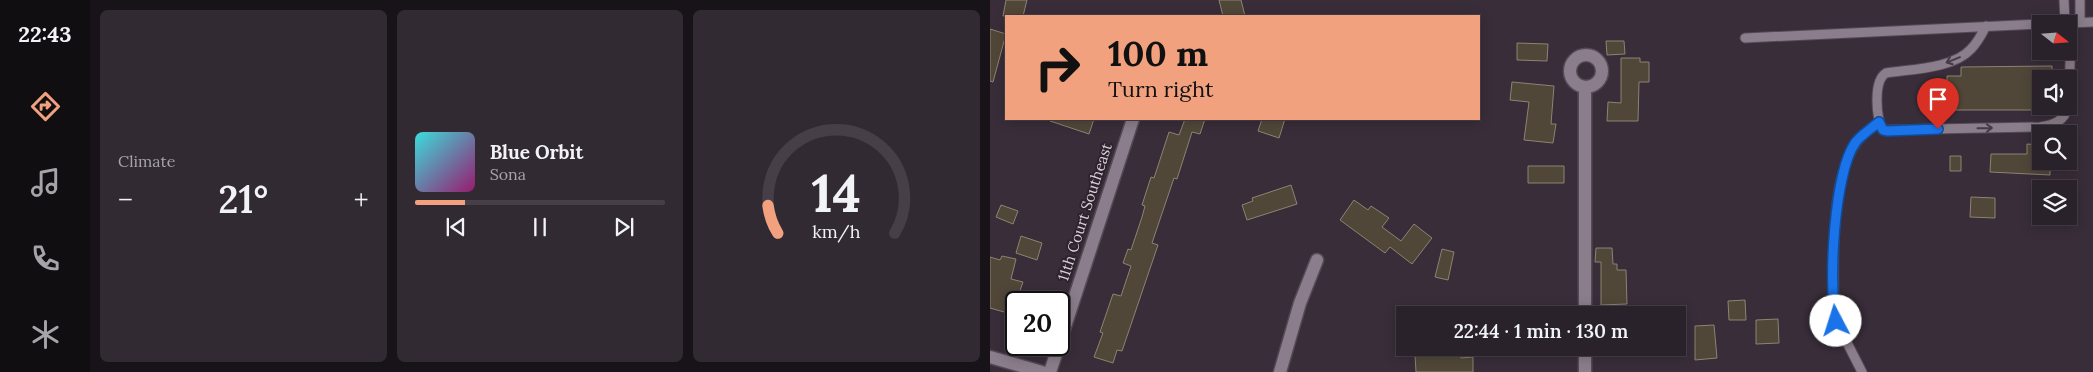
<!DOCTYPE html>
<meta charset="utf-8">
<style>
body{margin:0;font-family:Lora,serif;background:#322a33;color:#f1f3f6;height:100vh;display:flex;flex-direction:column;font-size:19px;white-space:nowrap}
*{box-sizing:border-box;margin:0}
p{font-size:16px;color:#a5a4a9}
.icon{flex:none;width:28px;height:28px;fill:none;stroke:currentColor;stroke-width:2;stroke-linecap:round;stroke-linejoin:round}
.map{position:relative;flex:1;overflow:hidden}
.side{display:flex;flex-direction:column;gap:10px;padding:10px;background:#171318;width:900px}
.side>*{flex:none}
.top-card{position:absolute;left:15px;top:15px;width:475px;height:105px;border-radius:0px;box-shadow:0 2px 12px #0003,0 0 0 1px #463f47;background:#f1a17d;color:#111;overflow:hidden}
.needle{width:32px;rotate:107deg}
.fabs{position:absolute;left:1042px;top:15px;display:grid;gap:10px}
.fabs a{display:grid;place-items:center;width:45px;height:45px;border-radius:0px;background:#2a222b;box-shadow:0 2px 12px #0003,0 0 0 1px #463f47;font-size:25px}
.speed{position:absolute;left:15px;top:291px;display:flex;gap:10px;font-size:25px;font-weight:700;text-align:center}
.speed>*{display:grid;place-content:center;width:65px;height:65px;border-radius:50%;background:#2a222b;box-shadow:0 2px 12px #0003,0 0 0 1px #463f47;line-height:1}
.speed .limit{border:2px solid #111;border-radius:8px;background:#fff;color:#111}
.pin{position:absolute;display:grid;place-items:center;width:42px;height:42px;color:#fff;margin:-51px -21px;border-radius:50% 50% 50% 0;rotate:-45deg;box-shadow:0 0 5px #0007}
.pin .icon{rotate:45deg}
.me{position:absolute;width:55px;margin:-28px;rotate:355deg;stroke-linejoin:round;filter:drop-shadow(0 0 4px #0008)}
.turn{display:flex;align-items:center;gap:18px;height:105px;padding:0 20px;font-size:22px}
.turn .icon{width:65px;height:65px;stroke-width:2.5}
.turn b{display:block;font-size:35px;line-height:42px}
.big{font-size:38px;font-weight:600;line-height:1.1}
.side .card{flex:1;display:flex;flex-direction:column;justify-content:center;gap:8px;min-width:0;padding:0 18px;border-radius:8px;background:#322a33}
.side .dial{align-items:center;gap:0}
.dial svg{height:130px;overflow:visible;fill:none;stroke:#463f47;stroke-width:7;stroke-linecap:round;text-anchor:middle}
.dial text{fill:#f1f3f6;stroke:none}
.song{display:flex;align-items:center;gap:15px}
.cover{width:60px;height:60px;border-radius:8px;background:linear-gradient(135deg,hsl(180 70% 55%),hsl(320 70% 35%))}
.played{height:5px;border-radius:2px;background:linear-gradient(90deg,#f1a17d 20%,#463f47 20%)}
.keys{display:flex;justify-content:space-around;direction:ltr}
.heat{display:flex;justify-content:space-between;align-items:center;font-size:28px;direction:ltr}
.side .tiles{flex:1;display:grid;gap:10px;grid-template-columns:repeat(3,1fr)}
.trip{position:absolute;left:406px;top:306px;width:290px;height:50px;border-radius:0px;background:#2a222b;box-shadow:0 2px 12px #0003,0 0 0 1px #463f47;font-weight:600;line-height:50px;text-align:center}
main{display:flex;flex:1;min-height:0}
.menu{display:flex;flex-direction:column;width:90px;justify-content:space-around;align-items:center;background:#110e11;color:#a5a4a9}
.menu .icon{width:35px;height:35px}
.menu .selected{color:#f1a17d}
.menu b{font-size:22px;color:#f1f3f6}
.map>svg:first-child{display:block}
.building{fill:#504738;stroke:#8e8373}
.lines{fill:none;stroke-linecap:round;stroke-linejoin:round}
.service-casing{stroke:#544a54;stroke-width:11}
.minor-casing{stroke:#544a54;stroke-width:15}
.tertiary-casing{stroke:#544a54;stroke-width:15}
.service{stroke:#8b7d8b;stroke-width:9}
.minor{stroke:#8b7d8b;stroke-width:12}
.tertiary{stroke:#8b7d8b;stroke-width:12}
.oneway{stroke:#453a46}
.route-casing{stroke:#114b97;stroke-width:12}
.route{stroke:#1a73e8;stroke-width:9}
.labels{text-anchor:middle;stroke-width:4;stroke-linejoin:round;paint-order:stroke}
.street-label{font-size:15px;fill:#dad2da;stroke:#2e232f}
</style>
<main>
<nav class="menu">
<b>22:43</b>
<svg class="icon selected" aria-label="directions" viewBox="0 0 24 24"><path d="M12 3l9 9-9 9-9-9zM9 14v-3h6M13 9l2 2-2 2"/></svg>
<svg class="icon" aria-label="music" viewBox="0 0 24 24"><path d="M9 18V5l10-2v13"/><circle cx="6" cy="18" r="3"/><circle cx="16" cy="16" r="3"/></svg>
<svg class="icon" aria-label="phone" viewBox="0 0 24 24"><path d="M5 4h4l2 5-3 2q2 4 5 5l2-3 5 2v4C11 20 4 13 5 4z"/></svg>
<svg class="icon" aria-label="climate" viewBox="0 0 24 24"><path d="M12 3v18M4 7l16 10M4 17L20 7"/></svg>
</nav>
<section class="side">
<div class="tiles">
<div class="card"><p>Climate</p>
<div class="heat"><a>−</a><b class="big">21°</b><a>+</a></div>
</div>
<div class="card">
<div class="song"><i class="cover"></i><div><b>Blue Orbit</b><p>Sona</p></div></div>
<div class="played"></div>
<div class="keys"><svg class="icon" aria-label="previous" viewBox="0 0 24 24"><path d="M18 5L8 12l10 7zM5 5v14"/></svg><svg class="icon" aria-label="pause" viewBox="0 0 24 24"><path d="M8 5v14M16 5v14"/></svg><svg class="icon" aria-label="next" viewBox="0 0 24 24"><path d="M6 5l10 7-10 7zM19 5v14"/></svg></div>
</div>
<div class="card dial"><svg viewBox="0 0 100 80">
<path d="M14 69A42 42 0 1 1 86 69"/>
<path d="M14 69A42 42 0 0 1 8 52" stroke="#f1a17d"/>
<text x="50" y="56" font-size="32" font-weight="700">14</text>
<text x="50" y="72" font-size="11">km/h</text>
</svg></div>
</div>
</section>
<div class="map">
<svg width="1103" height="372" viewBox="0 0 1103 372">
<rect width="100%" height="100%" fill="#382d39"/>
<path class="building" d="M 16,0 L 37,0 L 33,16 L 13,16 Z
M 229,0 L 251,0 L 255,16 L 233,16 Z
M 0,29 L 16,34 L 3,82 L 0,81 Z
M 616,41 L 634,41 L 635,54 L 617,55 Z
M 527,43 L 558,44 L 557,61 L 527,60 Z
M 631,58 L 650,58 L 650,62 L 659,62 L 659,82 L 649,82 L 648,121 L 617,121 L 618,102 L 631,103 Z
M 1062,66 L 1062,79 L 1051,79 L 1051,110 L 957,110 L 957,76 L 971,76 L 971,67 Z
M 522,82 L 564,86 L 561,124 L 566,124 L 563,143 L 534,140 L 539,102 L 520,100 Z
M 60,119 L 104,119 L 99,134 L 60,121 Z
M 195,119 L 215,119 L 210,134 L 202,132 L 187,179 L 184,178 L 162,243 L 168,245 L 132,351 L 127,350 L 123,363 L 104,357 L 113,333 L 110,332 L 123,294 L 131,296 L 141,266 L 133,263 L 138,249 L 141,250 L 152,217 L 155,206 L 152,205 L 161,177 L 164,178 L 179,132 L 189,135 Z
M 272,119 L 295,119 L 289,138 L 268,131 Z
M 1037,144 L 1050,145 L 1051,161 L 1060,161 L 1060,175 L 1000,172 L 1001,154 L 1037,154 Z
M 960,156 L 971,156 L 971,171 L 960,171 Z
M 538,166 L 574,166 L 574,183 L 538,183 Z
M 301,185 L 307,204 L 257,220 L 252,205 L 263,201 L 262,198 Z
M 981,197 L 1005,198 L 1005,218 L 980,217 Z
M 364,200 L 378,210 L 381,206 L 399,218 L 392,227 L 411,241 L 424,224 L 442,238 L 422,264 L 400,247 L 395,253 L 350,220 Z
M 11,205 L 28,211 L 23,224 L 6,217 Z
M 31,236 L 52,243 L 47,260 L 26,253 Z
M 606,248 L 622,248 L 623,264 L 627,264 L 627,270 L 636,270 L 637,304 L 611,305 L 611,262 L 605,262 Z
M 452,249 L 464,252 L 458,280 L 445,277 Z
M 12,256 L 26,259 L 21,279 L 33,282 L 26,302 L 26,313 L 22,312 L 21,314 L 0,308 L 0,257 L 10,260 Z
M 755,300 L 756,320 L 739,320 L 738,301 Z
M 788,319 L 789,343 L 766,344 L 766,320 Z
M 724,325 L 727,358 L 705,360 L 705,326 Z
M 434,348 L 470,348 L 471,358 L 483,357 L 483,372 L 426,372 L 425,355 L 434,354 Z"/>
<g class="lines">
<g class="service-casing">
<path id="service" d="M 1074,0 L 1075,23
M 1090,22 L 1090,0
M 1060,24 L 1103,22
M 996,26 C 992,34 987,43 981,49 C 963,69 920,69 896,73 C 883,81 886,118 893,130 L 1050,127 C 1064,125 1075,121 1078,106
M 755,38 L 1051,24
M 1079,104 L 1081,23
M 872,372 L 846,321 L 844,312 C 844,266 839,182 866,143 C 871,135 881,129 889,122"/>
</g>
<g class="minor-casing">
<path id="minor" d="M580 71a16 16 0 1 1 32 0a16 16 0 1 1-32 0Z
M 595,87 L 595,315
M 69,345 L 143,119
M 595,348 L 595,372
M 60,372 L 69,345
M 290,372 L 310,303 L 327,260"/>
</g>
<g class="tertiary-casing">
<path id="tertiary" d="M 0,357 L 52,372"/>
</g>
<use href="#service" class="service"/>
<use href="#minor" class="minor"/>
<use href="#tertiary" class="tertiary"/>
</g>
<defs><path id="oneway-shaft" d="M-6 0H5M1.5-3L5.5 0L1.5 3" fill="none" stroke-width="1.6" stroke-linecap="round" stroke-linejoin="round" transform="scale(1.25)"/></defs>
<g class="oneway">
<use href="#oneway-shaft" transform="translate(963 60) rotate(158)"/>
<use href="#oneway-shaft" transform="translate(995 128) rotate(-1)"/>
</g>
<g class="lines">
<g class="route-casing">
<path id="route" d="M 846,321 C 838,284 844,174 865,143 C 871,135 881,129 889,122 L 893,130 L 897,131 L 948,129"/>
</g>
<use href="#route" class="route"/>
</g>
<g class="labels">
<g class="street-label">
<text transform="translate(95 212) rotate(-72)" y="5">11th Court Southeast</text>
</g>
</g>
</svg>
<div class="fabs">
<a><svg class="needle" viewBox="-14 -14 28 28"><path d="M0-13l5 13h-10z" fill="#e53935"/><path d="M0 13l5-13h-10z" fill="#a5a4a9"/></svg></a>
<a><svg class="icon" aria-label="sound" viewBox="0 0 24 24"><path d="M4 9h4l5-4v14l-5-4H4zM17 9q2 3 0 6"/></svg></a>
<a><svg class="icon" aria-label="search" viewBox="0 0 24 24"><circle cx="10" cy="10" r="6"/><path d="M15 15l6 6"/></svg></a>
<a><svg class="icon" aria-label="layers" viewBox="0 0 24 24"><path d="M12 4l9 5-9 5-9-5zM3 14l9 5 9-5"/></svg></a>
</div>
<div class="speed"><div class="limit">20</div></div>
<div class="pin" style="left:948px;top:129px;background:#d93025"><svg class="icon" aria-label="arrive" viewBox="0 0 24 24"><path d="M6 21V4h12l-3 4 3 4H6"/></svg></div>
<svg class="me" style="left:846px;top:321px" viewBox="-20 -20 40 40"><circle r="19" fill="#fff"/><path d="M0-13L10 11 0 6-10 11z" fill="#1a73e8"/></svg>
<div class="trip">22:44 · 1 min · 130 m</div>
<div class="top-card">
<div class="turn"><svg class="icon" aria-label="right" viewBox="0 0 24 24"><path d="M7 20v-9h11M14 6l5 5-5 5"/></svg><div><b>100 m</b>Turn right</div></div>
</div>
</div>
</main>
